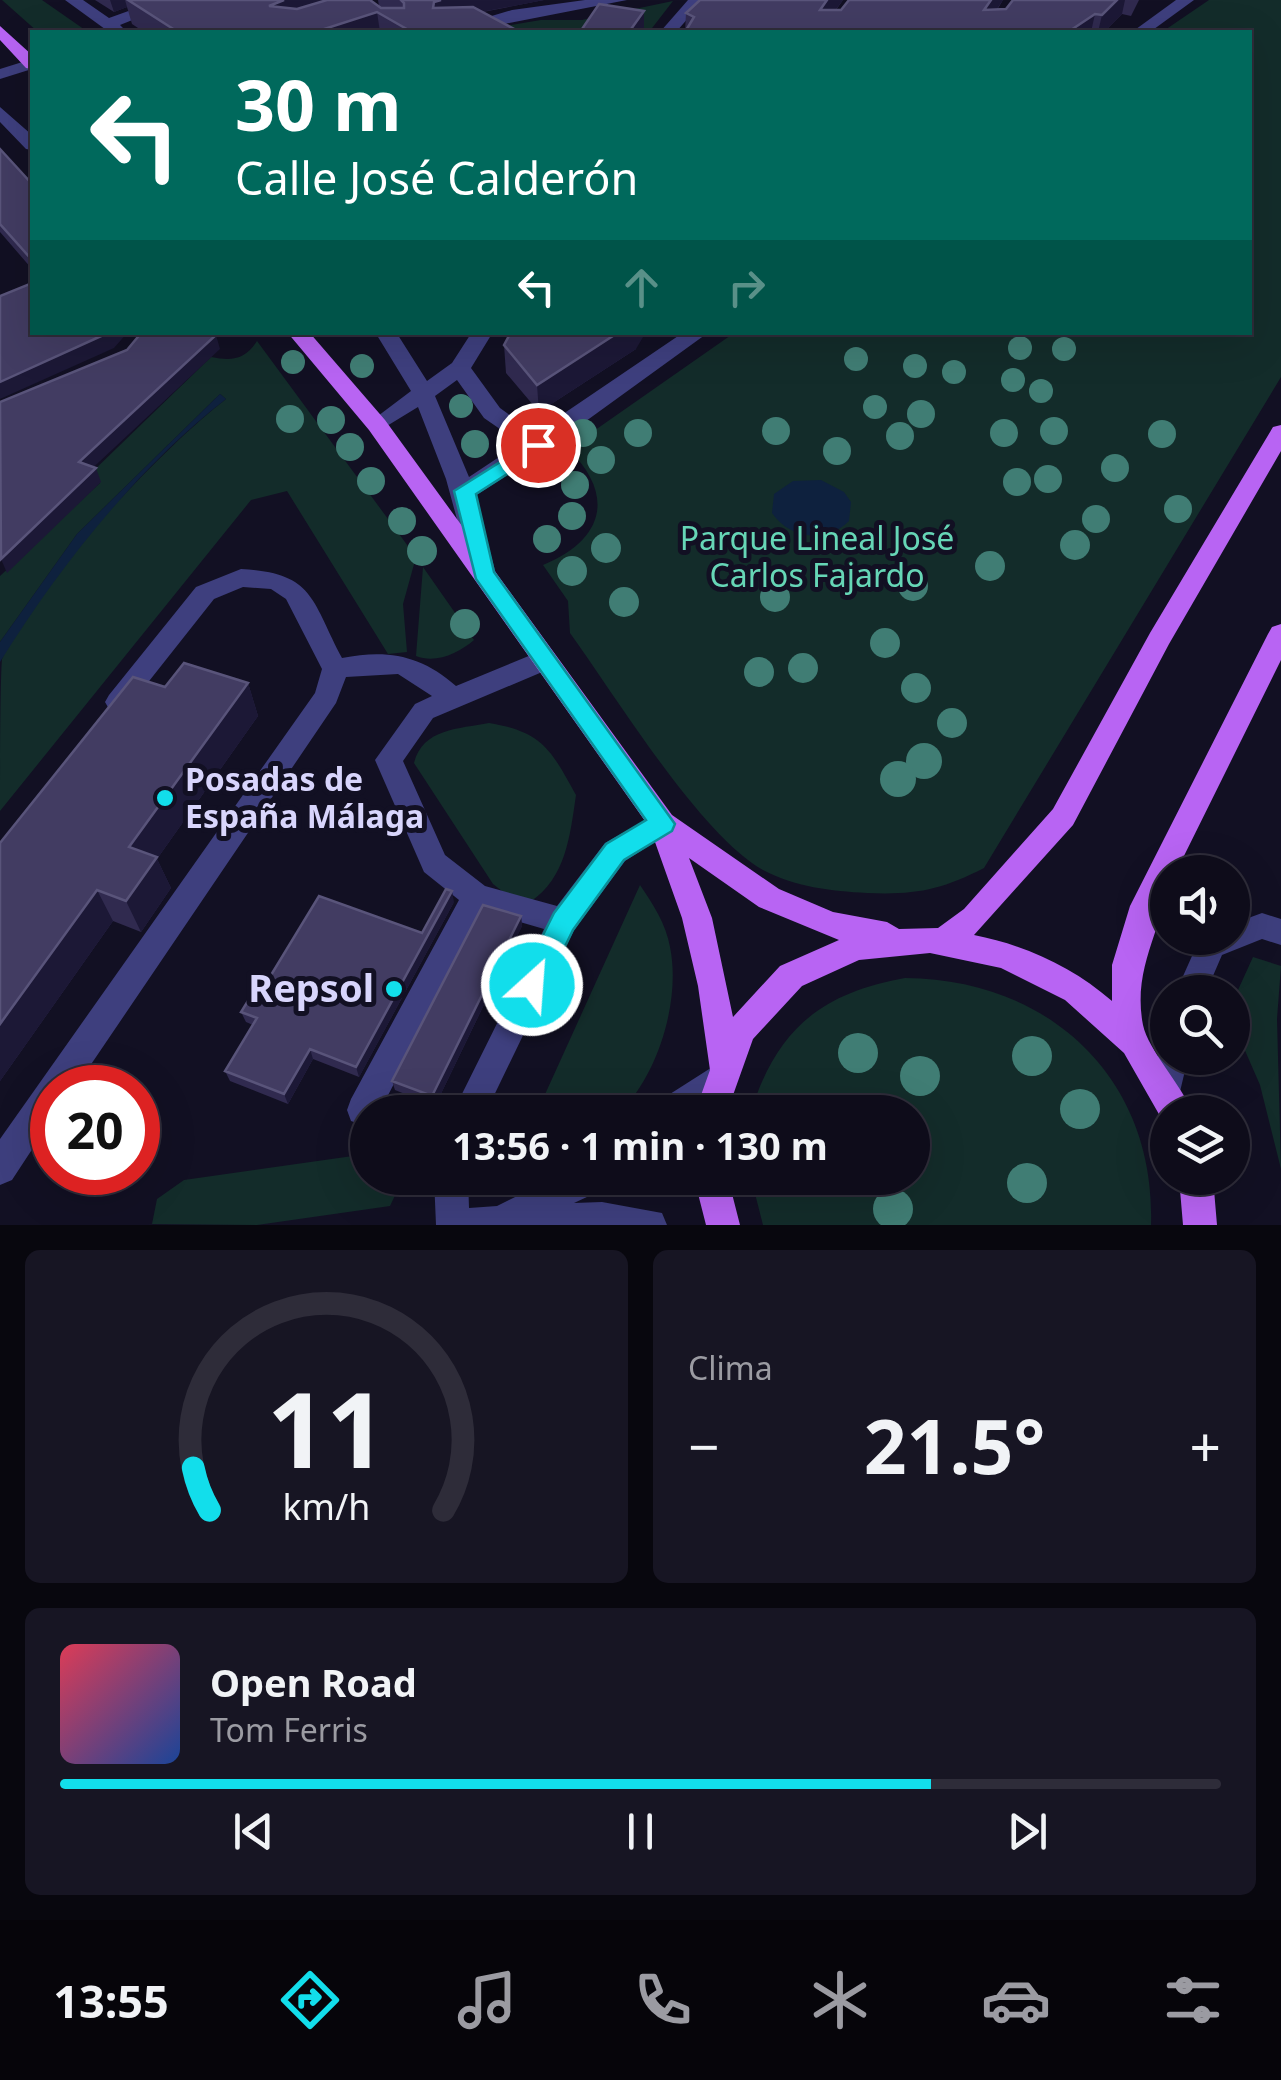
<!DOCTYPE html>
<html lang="es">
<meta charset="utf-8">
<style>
body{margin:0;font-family:"Noto Sans",sans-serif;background:#171523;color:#f1f3f6;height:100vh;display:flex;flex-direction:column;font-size:38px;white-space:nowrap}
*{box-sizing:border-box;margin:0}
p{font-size:32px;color:#9b9ba2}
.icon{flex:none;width:55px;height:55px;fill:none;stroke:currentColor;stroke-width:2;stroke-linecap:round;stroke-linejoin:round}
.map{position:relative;height:1225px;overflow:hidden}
.sheet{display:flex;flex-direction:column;gap:25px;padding:25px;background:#08070e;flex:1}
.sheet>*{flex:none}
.hud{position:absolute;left:30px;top:30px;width:1222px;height:305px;border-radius:0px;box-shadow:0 10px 40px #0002,0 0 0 2px #2e2c39;background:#00695c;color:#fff;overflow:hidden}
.buttons{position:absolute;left:1150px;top:855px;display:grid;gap:20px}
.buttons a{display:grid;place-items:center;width:100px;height:100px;border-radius:50%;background:#0e0c1a;box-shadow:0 10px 40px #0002,0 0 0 2px #2e2c39;font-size:50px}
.speed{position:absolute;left:30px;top:1065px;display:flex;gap:20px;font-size:50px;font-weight:700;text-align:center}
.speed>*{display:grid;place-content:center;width:130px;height:130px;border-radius:50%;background:#0e0c1a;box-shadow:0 10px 40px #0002,0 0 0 2px #2e2c39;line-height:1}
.speed .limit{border:15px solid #d22;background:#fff;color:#111}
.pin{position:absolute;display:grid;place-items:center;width:85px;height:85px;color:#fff;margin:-42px;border:5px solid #fff;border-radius:50%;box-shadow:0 2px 10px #0007}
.me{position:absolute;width:110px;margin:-55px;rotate:26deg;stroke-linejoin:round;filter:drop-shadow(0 0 8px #0008)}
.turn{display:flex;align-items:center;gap:35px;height:210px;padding:0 40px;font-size:45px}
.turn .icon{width:130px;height:130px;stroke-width:2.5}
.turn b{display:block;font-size:70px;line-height:85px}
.lanes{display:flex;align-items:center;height:95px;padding:0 40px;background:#0003;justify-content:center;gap:50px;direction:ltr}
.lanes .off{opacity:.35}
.big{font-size:75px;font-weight:700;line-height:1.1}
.sheet .widget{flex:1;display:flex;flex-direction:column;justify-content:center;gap:15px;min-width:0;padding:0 35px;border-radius:15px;background:#171523}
.sheet .dial{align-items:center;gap:0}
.dial svg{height:260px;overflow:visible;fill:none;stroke:#2e2c39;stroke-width:7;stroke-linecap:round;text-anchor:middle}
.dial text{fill:#f1f3f6;stroke:none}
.song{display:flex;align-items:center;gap:30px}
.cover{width:120px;height:120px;border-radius:15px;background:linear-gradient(135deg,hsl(350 70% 55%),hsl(220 70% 35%))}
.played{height:10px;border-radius:5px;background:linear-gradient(90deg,#12deeb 75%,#2e2c39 75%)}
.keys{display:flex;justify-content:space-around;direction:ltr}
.heat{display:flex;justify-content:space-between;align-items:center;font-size:55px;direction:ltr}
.sheet .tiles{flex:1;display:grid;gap:25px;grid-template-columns:1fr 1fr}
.widget:last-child{grid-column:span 2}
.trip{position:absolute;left:350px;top:1095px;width:580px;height:100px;border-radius:50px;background:#0e0c1a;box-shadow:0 10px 40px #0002,0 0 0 2px #2e2c39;font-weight:700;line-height:100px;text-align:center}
.menu{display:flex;height:160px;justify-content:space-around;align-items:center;background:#06050a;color:#9b9ba2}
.menu .icon{width:70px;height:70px}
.menu .on{color:#12deeb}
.menu b{font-size:45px;color:#f1f3f6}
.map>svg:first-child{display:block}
.green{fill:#132c2a}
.water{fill:#0e213e}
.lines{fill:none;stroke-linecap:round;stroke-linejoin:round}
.minor{fill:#3e3f7e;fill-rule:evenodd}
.major{fill:#b864f3;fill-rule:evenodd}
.tree{fill:#407d74}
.wall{fill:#302a4f}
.shaded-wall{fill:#1c1836}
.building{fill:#423c62;stroke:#59547a;stroke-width:2.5}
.route{fill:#12deeb;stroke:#0c9099;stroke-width:2.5}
.poi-dot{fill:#12deeb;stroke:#121023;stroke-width:4}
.labels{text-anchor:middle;stroke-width:10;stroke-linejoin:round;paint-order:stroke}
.park-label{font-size:32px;fill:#66d6b6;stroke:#121023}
.poi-label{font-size:32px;font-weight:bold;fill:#d8d5fc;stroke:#121023;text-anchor:start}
.near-poi-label{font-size:38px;font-weight:bold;fill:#d8d5fc;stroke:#121023;text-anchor:end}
</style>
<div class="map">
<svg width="1281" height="1225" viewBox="0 0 1281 1225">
<rect width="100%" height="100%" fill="#121023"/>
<path class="green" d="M 2,0 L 42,0 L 88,32 L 38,32 Z
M 1209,0 L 1281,0 L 1281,377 L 984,868 C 941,890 916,895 867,893 C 831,891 795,887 763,870 C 700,835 615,695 570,633 L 568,601 L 543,565 C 604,540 616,495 568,449 L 734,333 L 1250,332 L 1250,32 L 1162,32 Z
M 673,1 L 649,32 L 589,24 L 583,32 L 470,32 L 541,20 L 582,20 Z
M 257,341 L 416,557 L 403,604 L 407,652 L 388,654 L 287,491 L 251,500 L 0,811 C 0,780 0,681 2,659 C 35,583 160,450 226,399 L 220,394 L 77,534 L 0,642 L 0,576 L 100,483 L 87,477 L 211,357 C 232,361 245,360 257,341 Z
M 423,567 L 474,640 C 459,653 436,664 416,656 Z
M 489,723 C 543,732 551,750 576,795 C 570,836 566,878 530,902 L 507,895 L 493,884 L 414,763 C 423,728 459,729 489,723 Z
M 640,885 C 653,904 666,924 670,947 C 681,1000 658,1075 620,1112 L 537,1112 Z
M 1253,957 L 1281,966 L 1277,1019 L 1281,1169 L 1260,1085 L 1233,1023 L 1233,1001 Z
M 905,978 C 1049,979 1156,1078 1151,1225 L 763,1225 L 751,1178 L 912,1178 L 912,1112 L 751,1112 C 776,1030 821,993 905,978 Z
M 367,1154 L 368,1178 L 397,1178 L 401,1183 L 390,1206 L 257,1225 L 152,1224 L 157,1199 L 184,1180 Z"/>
<path class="water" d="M 220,394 L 226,399 C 138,467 59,567 0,662 L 0,642 L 77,534 Z
M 821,480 L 844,492 L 851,502 L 849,521 C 826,544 790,539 772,513 L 774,494 L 793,481 Z"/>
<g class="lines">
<path class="minor" d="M 65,0 L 83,0 L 109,18 L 159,0 L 182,0 L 120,25 L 127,32 L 109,32 Z
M 585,0 L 627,0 L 463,32 L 438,32 L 512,10 Z
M 688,0 L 704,0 L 676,32 L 660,32 Z
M 1176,0 L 1194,0 L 1150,32 L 1132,32 Z
M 32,59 L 32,69 L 0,79 L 0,69 Z
M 0,107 L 32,135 L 32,150 L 26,149 L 0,122 Z
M 375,332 L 396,332 L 427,381 L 452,363 L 472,332 L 493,332 L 471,368 L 500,408 L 535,433 L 684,332 L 709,332 L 546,450 L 475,496 L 496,574 L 484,583 L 472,574 L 446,479 L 418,407 L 377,432 L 366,425 L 411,391 ZM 457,380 L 484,418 L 520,443 L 469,477 L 435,396 Z
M 241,569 C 314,573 311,599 342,658 C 387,649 421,655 456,686 L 536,653 L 554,653 L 558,660 L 554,667 L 433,718 L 403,761 L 445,855 L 485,886 L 557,906 L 605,843 L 662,811 L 672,815 L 676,823 L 672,831 L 625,861 L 574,930 L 486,1112 L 453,1112 L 544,929 L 483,911 L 383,1105 L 386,1112 L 368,1112 L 368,1127 L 351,1121 L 347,1110 L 351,1099 L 459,900 L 424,872 L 375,760 L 415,704 L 432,696 L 398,674 L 346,677 L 336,703 L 75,1088 L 52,1088 L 52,1119 L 12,1180 L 0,1185 L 0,1139 L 315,693 L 322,669 L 286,599 L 271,589 L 243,587 L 214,599 L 127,709 L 109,709 L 105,702 L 109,695 L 196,587 Z
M 1262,913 L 1281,919 L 1281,945 L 1262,939 L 1222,955 L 1206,992 L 1176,992 L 1200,938 L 1232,938 L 1232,924 Z
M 1168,1045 L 1168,1058 L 1188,1058 L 1178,1100 L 1167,1105 L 1156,1100 C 1148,1083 1154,1064 1161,1047 Z
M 717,1064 L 728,1068 L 733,1079 C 718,1113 687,1112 655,1112 L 659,1101 Z
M 434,1178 L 468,1178 L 469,1208 L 497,1206 L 554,1178 L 607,1178 L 602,1190 L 574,1203 L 602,1202 L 662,1213 L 667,1225 L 436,1225 Z"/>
<path class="major" d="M 0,26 L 32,55 L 32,69 L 26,68 L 0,40 Z
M 287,332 L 309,332 L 385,420 L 672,815 L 779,889 L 833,912 L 887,922 L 899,929 L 938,928 L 964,909 L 1053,809 L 1150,633 L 1273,427 L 1281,425 L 1281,451 L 1169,644 L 1073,825 L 974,935 C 1025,945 1073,967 1112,1001 L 1112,965 L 1130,906 L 1268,634 L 1272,627 L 1281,624 L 1281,660 L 1176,872 L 1168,872 C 1168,923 1131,964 1143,1025 C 1148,1050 1182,1085 1192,1112 L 1168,1112 L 1168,1124 L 1164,1123 L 1124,1053 L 1065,1000 L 1001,968 L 930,953 L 859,960 L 802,986 L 753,1039 L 727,1112 L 695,1112 L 710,1070 L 698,986 L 682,918 L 650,828 L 369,430 ZM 689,858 L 759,907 L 839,940 L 780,966 L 733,1017 L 712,918 Z
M 694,1178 L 728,1178 L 740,1225 L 706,1225 Z
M 1179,1178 L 1213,1178 L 1217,1225 L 1183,1225 Z"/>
</g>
<g class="tree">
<circle cx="1020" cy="348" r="12"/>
<circle cx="1064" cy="349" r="12"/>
<circle cx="856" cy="359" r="12"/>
<circle cx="293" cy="362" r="12"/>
<circle cx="362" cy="366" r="12"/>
<circle cx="915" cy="366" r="12"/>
<circle cx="954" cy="372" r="12"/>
<circle cx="1013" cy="380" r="12"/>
<circle cx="1041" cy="391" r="12"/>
<circle cx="461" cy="406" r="12"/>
<circle cx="875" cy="407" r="12"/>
<circle cx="921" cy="414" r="14"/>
<circle cx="290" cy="419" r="14"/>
<circle cx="331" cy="420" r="14"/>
<circle cx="776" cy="431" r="14"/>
<circle cx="1054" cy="431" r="14"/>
<circle cx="583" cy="433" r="14"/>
<circle cx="638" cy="433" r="14"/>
<circle cx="1004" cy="433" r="14"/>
<circle cx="1162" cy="434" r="14"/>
<circle cx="900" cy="436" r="14"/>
<circle cx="475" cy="444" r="14"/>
<circle cx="350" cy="447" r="14"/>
<circle cx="837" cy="451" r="14"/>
<circle cx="550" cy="458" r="14"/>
<circle cx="601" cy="460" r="14"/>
<circle cx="1115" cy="468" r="14"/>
<circle cx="1048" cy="479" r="14"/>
<circle cx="371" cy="481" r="14"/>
<circle cx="1017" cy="482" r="14"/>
<circle cx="575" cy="485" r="14"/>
<circle cx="1178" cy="509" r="14"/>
<circle cx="572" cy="516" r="14"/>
<circle cx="1096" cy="519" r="14"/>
<circle cx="402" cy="521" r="14"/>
<circle cx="547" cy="539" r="14"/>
<circle cx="1075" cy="545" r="15"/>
<circle cx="606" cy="548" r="15"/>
<circle cx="422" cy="551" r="15"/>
<circle cx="990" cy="566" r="15"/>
<circle cx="572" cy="571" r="15"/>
<circle cx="913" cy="586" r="15"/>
<circle cx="775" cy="597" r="15"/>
<circle cx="624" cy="602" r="15"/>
<circle cx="465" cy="624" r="15"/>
<circle cx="885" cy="643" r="15"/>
<circle cx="803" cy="668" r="15"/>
<circle cx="759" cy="672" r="15"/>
<circle cx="916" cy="688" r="15"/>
<circle cx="952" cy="723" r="15"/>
<circle cx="924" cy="761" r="18"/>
<circle cx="898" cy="779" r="18"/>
<circle cx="858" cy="1053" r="20"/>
<circle cx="1032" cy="1056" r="20"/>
<circle cx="920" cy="1076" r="20"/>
<circle cx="1080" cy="1109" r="20"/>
<circle cx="1027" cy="1183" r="20"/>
<circle cx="893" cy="1209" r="20"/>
</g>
<path class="wall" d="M 95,0 L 370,0 L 379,6 L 378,0 L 544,0 L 483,12 L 516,32 L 144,32 L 132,24 L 127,7 L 114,12 Z
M 843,0 L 836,10 L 841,10 L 849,0 L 1003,0 L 997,10 L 1006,9 L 1013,0 L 1139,0 L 1131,16 L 1122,14 L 1104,32 L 685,32 L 686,13 Z
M 0,149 L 32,184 L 32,269 L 0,232 Z
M 504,345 L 636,349 L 539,412 L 506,373 Z
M 248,683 L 258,716 L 157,859 L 171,888 L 141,932 L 113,921 L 0,1081 L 0,843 L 165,687 Z
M 454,902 L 359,1077 L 313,1059 L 288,1104 L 230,1081 L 225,1071 L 253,1025 L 246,1022 L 241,1012 L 265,985 L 422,933 Z
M 521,916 L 522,926 L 435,1106 L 395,1090 L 392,1081 Z"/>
<path class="shaded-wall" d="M 110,0 L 125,0 L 127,7 L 114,12 Z
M 284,0 L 353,0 L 275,32 L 269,6 Z
M 441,0 L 544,0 L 455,17 L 433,8 L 434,2 Z
M 827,0 L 843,0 L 819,32 L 820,10 Z
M 991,0 L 1003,0 L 981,32 L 984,10 Z
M 1117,0 L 1125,0 L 1122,14 L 1104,32 L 1098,32 L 1102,15 Z
M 644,11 L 644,32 L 629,32 Z
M 377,12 L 380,32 L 315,32 Z
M 1095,14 L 1091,32 L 1068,32 Z
M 110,332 L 128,332 L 114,348 L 0,399 L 0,382 Z
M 619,332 L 646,332 L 636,349 L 539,412 L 537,385 Z
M 216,335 L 220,349 L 84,476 L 79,462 Z
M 96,468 L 101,482 L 7,573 L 1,559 Z
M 248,683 L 258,716 L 157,859 L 171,888 L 141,932 L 126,901 L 129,847 Z
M 97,890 L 113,921 L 0,1081 L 0,1024 Z
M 452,891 L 454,902 L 359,1077 L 356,1067 Z
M 521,916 L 522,926 L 435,1106 L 432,1096 Z
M 310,1049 L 313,1059 L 288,1104 L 284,1094 Z"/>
<path class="building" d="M 128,0 L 284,0 L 269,6 L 297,9 L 327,0 L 370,0 L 381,8 L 404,8 L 404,3 L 401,0 L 441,0 L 434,2 L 433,8 L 473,7 L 516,30 L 510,32 L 412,32 L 377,12 L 315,32 L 178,32 Z
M 700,0 L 827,0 L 820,10 L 841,10 L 849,0 L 991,0 L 984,10 L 1006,9 L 1013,0 L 1117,0 L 1102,15 L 1095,14 L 1068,32 L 685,32 L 694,17 L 686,13 Z
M 599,4 L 644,11 L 629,32 L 580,32 Z
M 0,149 L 32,184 L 32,260 L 0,224 Z
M 32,283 L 32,332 L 110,332 L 0,382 L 0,296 Z
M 142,332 L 209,332 L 216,335 L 79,462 L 96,468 L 1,559 L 0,402 L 127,350 Z
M 511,332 L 619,332 L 537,385 L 504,345 Z
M 184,663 L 248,683 L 129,847 L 157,857 L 126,901 L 97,890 L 0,1024 L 0,843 L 133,677 L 165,687 Z
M 446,889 L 452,891 L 356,1067 L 310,1049 L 284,1094 L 225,1071 L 257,1018 L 241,1012 L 259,983 L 265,985 L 319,896 L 422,933 Z
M 483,905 L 521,916 L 432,1096 L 392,1081 Z"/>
<path class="route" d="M 538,438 L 548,445 L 545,450 L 476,494 L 494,572 L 675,824 L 672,831 L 624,860 L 573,930 L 542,994 L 532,998 L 522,994 L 518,985 L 554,913 L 606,844 L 646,820 L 476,579 L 454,491 Z"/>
<g class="poi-dot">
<circle cx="165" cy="798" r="10"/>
<circle cx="394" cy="989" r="10"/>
</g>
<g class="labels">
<g class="park-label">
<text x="817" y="550">Parque Lineal José<tspan x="817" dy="37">Carlos Fajardo</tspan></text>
</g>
<g class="poi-label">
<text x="185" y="791">Posadas de<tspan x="185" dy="37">España Málaga</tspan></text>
</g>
<g class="near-poi-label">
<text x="374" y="1002">Repsol</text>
</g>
</g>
</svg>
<div class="buttons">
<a><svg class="icon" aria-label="sound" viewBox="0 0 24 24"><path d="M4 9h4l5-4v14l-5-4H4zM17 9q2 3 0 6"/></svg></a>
<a><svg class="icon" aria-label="search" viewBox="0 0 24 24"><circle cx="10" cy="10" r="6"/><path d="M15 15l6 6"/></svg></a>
<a><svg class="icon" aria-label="layers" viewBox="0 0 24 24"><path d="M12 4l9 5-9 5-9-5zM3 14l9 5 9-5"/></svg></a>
</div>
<div class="speed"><div class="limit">20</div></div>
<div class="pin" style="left:538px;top:445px;background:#d93025"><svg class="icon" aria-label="arrive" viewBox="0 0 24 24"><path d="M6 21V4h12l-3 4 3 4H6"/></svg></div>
<svg class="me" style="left:532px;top:985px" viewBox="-20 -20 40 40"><circle r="17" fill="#12deeb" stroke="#fff" stroke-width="3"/><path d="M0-11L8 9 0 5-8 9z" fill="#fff"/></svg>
<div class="trip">13:56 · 1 min · 130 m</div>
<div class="hud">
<div class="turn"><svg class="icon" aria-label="left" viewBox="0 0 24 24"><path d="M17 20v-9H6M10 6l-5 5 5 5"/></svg><div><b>30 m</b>Calle José Calderón</div></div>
<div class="lanes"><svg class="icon" aria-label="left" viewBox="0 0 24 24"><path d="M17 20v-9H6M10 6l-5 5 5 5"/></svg><svg class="icon off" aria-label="ahead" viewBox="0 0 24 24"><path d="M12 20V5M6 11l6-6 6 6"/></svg><svg class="icon off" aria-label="right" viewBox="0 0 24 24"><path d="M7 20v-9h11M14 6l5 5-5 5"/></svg></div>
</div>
</div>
<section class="sheet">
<div class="tiles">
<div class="widget dial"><svg viewBox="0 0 100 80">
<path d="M14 69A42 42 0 1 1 86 69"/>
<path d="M14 69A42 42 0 0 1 9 56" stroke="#12deeb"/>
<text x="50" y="56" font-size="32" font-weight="700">11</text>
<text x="50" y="72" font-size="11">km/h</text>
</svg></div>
<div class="widget"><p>Clima</p>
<div class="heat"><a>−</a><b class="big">21.5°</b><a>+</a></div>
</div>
<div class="widget">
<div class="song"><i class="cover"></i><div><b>Open Road</b><p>Tom Ferris</p></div></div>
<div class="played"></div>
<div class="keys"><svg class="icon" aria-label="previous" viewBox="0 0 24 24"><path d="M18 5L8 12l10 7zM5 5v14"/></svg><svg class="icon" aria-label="pause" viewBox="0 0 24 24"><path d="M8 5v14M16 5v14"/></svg><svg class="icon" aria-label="next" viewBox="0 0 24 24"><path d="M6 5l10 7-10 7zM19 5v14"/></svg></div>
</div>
</div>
</section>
<nav class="menu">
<b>13:55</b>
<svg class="icon on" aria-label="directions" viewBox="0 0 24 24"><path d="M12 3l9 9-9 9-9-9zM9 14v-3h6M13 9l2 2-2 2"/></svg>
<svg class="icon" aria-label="music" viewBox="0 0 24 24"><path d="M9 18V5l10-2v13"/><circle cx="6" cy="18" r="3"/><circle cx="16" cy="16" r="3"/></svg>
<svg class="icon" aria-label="phone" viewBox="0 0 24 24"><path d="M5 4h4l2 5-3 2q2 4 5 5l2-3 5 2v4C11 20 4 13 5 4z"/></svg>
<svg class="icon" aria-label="climate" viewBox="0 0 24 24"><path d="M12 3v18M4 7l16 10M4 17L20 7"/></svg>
<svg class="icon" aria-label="car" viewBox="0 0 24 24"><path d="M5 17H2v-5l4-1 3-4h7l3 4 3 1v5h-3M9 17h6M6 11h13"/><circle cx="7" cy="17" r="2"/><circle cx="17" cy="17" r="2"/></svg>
<svg class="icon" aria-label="filters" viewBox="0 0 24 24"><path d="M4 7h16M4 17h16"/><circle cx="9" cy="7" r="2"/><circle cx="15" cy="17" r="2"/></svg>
</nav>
